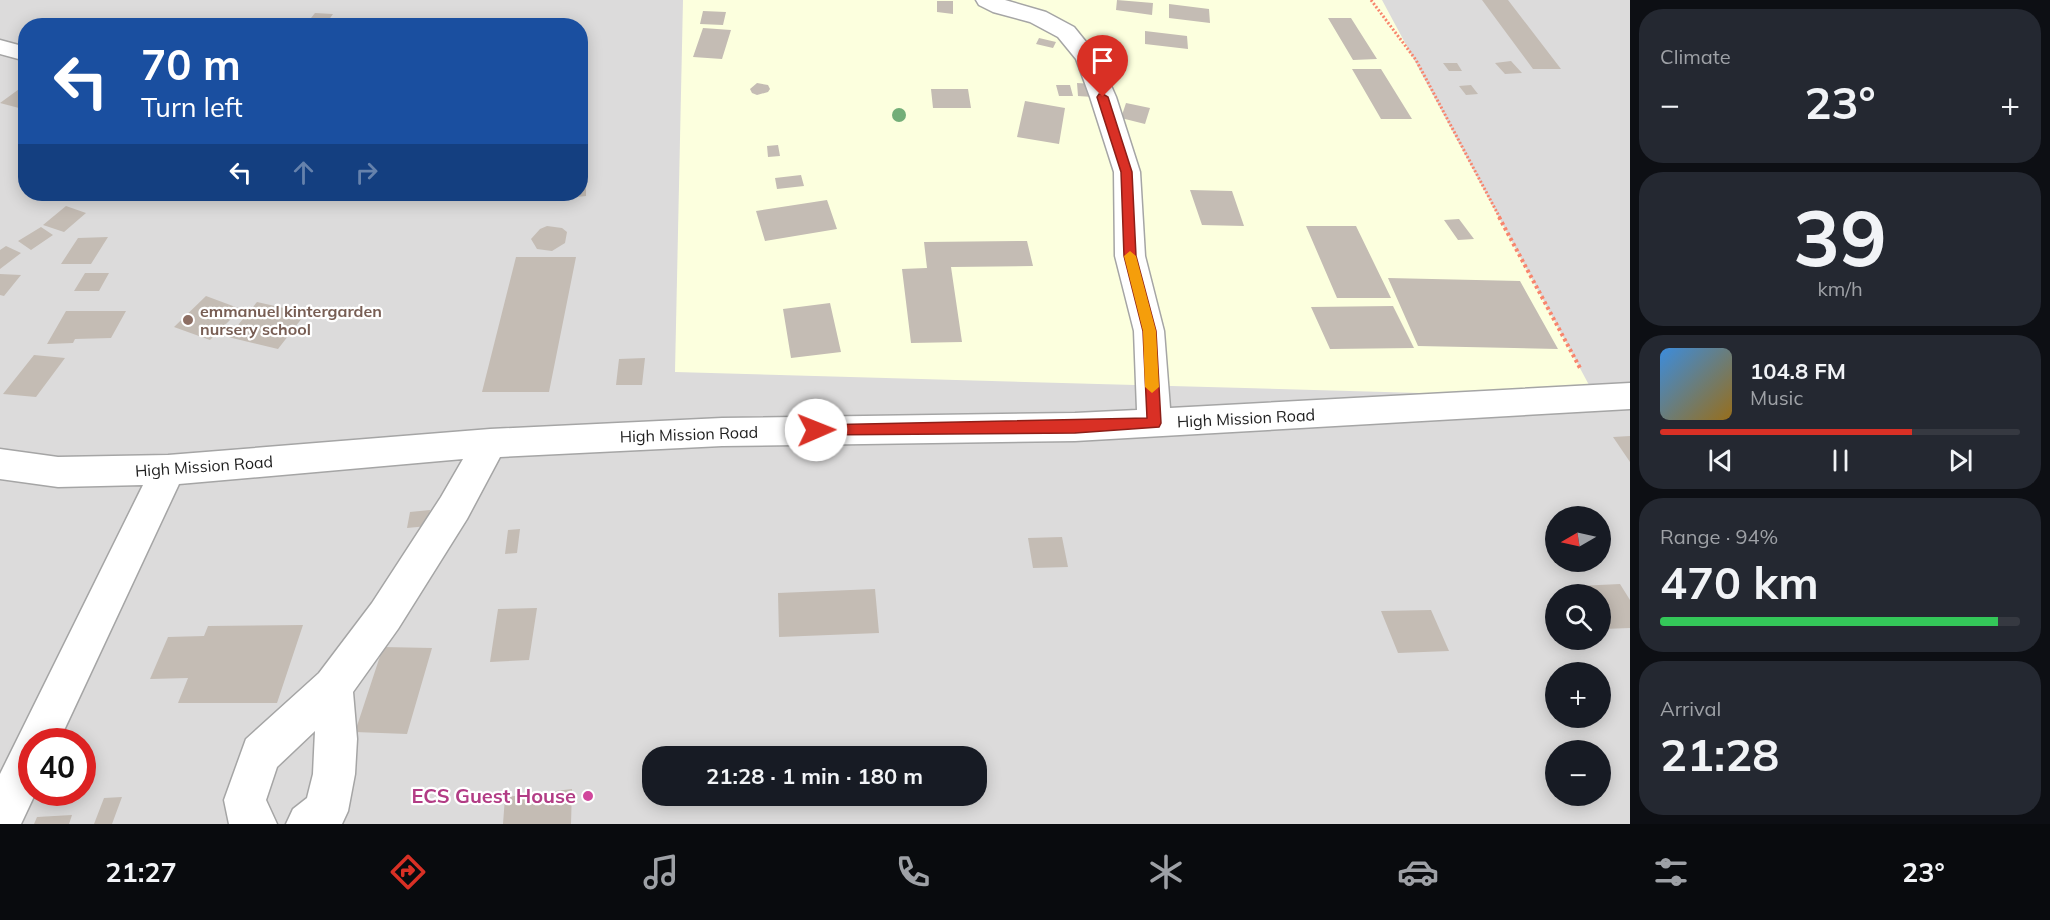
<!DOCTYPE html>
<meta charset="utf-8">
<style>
body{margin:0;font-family:Mulish,sans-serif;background:#242831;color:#f1f3f6;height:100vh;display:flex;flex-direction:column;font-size:22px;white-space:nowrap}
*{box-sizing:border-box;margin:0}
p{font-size:20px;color:#9ea1a6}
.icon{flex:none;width:33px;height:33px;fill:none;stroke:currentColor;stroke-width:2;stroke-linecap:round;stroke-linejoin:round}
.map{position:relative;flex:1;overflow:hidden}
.drawer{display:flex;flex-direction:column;gap:9px;padding:9px;background:#0d0f14;width:420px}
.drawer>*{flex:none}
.hud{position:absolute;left:18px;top:18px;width:570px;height:183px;border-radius:24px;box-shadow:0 3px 15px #0003;background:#1a4fa0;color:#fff;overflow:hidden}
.needle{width:39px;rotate:261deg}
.tools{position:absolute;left:1545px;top:506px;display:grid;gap:12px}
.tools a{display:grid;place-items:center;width:66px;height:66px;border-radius:50%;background:#171b24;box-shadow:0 3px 15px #0003;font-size:30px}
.speed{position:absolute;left:18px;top:728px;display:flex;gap:12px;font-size:30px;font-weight:700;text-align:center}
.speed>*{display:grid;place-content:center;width:78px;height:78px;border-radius:50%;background:#171b24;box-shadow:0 3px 15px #0003;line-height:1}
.speed .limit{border:9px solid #d22;background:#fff;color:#111}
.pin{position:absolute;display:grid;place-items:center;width:51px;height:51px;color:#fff;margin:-62px -26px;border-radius:50% 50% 50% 0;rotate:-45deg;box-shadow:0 0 6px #0007}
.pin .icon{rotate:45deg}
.me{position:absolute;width:66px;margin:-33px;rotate:89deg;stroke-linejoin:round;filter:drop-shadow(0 0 4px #0008)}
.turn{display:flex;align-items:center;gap:21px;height:126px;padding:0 24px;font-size:27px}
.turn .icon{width:78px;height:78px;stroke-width:2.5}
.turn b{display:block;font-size:42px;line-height:51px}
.lanes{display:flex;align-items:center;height:57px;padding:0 24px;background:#0003;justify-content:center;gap:30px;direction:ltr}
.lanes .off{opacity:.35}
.big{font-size:45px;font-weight:700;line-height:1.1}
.drawer .tile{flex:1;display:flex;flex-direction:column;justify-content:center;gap:9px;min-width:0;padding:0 21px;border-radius:24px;background:#242831}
.drawer .dial{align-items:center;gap:0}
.dial b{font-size:78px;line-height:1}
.song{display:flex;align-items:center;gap:18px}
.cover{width:72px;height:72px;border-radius:9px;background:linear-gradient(135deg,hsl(210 70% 55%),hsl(40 70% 35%))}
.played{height:6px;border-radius:3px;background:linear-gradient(90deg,#d93025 70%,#363941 70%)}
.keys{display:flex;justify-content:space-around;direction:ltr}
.heat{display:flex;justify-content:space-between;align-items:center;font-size:33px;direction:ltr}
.charge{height:9px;border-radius:4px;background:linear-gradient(90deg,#34c759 94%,#363941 0)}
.trip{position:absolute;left:642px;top:746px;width:345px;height:60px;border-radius:24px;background:#171b24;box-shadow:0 3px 15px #0003;font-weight:700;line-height:60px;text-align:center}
.tab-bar{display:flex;height:96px;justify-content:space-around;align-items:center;background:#090b0e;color:#9ea1a6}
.tab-bar .icon{width:42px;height:42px}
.tab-bar .selected{color:#d93025}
.tab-bar b{font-size:27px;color:#f1f3f6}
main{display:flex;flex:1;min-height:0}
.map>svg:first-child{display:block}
.residential{fill:#dcdbdb;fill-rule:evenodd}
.education{fill:#fcffde}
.building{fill:#c4bcb4}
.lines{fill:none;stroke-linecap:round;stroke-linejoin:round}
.minor-casing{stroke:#a5a5a5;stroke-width:3}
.path-far1{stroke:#f8856d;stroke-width:3;stroke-dasharray:2 2;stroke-linecap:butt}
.path{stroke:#f8856d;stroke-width:4;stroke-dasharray:3 3;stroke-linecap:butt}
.minor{fill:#fff;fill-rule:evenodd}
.tree{fill:#73ae78}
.route{fill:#d93025;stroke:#8d1f18;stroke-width:1.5}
.slow{fill:#f59e0b}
.education-dot{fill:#8d6e63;stroke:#fff;stroke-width:2}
.hotel-dot{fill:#d1479c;stroke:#fff;stroke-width:2}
.labels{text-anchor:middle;stroke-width:4.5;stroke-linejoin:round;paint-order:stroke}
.education-label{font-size:16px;font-weight:bold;fill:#785e54;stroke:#fff;text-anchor:start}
.street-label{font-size:16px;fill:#1e1e1e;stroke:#fff}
.near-hotel-label{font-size:20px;font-weight:bold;fill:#b23c85;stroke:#fff;text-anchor:end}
</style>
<main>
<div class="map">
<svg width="1630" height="824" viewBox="0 0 1630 824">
<rect width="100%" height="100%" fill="#efece5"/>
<path class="residential" d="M 0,0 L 1630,0 L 1630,824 L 0,824 ZM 26,26 L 580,26 L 580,194 L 26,194 ZM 1556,516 L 1600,516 L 1600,561 L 1556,561 ZM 1556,594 L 1600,594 L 1600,639 L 1556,639 ZM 1556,672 L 1600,672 L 1600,717 L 1556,717 ZM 32,741 L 82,741 L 82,792 L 32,792 ZM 1556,750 L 1600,750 L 1600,795 L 1556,795 ZM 652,756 L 976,756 L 976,795 L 652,795 Z"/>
<path class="education" d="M 683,0 L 1382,0 L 1596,398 L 675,372 Z"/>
<path class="building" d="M 1117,0 L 1153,3 L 1152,15 L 1116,10 Z
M 1482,0 L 1508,0 L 1561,69 L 1533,69 Z
M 937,1 L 953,1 L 953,14 L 937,12 Z
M 1169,4 L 1209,9 L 1210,23 L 1169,18 Z
M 703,11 L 726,12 L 723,25 L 700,24 Z
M 315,13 L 333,14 L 326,24 L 307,23 Z
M 1328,18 L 1351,18 L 1377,59 L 1353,60 Z
M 703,28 L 731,30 L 722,59 L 693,57 Z
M 1145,31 L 1187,36 L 1188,49 L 1145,44 Z
M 1039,38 L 1056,42 L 1053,48 L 1036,44 Z
M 1108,52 L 1124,52 L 1128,61 L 1112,62 Z
M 1511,61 L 1522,73 L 1505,74 L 1495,63 Z
M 1443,63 L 1457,63 L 1462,71 L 1449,71 Z
M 1352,69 L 1381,69 L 1412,119 L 1381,119 Z
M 757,83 L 768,85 L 770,89 L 768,92 L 757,95 L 752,93 L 750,89 Z
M 1077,83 L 1092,84 L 1093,97 L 1078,96 Z
M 26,84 L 26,103 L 19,108 L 0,103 Z
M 1056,85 L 1070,85 L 1073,96 L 1059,96 Z
M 1471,85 L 1478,94 L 1466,95 L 1459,86 Z
M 931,89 L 968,89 L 971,108 L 933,108 Z
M 1025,101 L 1065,108 L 1059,144 L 1017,137 Z
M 1126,103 L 1150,108 L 1145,124 L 1121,118 Z
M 778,145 L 780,156 L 768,157 L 767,146 Z
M 801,175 L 804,186 L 777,189 L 775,178 Z
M 580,182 L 586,182 L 586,196 L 557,199 L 557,194 L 580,194 Z
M 1190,190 L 1232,191 L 1244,226 L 1202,225 Z
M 827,200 L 837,229 L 765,241 L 756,211 Z
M 66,206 L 86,213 L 64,232 L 43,225 Z
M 1459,219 L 1474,239 L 1458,240 L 1444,220 Z
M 547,226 L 562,228 L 567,232 L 565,243 L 552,251 L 537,249 L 531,239 L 540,229 Z
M 1306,226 L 1356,226 L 1391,298 L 1337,298 Z
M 41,227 L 53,235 L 31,250 L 18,241 Z
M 108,237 L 91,264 L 61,264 L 78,238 Z
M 1027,241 L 1033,266 L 951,267 L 962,342 L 911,343 L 902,269 L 927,268 L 924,242 Z
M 6,246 L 21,253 L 0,269 L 0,250 Z
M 516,257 L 576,257 L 549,392 L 482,392 Z
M 85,273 L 109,273 L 99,291 L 74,291 Z
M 0,274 L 21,275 L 4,296 L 0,295 Z
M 1388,278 L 1520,281 L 1558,349 L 1418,346 Z
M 206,296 L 241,309 L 210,340 L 174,327 Z
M 257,302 L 306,313 L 278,349 L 228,337 Z
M 830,303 L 841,352 L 791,358 L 783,309 Z
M 1393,306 L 1414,348 L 1330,349 L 1311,307 Z
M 66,311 L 126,311 L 111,338 L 75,339 L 73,343 L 47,344 Z
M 34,355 L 65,358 L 36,397 L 3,394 Z
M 645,358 L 642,385 L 616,385 L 619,359 Z
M 1630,436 L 1630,462 L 1613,437 Z
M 430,510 L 428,526 L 407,528 L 410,512 Z
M 520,529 L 517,553 L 505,554 L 508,530 Z
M 1062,537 L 1068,567 L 1033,568 L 1028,538 Z
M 1620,584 L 1630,600 L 1630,628 L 1603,629 L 1600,625 L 1600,594 L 1583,594 L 1578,586 Z
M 875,589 L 879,633 L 779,637 L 778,593 Z
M 537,608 L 529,660 L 490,662 L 498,609 Z
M 1431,610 L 1449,651 L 1398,653 L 1381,611 Z
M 303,625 L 277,703 L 178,703 L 188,678 L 150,679 L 168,637 L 204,636 L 208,626 Z
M 383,647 L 432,648 L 407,734 L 355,732 Z
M 572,789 L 571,824 L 503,824 L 505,797 Z
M 122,797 L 112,824 L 94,824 L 104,798 Z
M 72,815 L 69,824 L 34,824 L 37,817 Z"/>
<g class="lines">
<g class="minor-casing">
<path id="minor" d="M 976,0 L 1005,0 L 1046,12 L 1074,27 L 1099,58 L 1116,97 L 1140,172 L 1145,256 L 1164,331 L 1170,408 L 1630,383 L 1630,409 L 1075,441 L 722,446 L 500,457 L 467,519 L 398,629 L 353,692 L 357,739 L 355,774 L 348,811 L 342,824 L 286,824 L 293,809 L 307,798 L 313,774 L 315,731 L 277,767 L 266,800 L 277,824 L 229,824 L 224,800 L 246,739 L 319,673 L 372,603 L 441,497 L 463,459 L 179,484 L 59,741 L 32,741 L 32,792 L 36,792 L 21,824 L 0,824 L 0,774 L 143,485 L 58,487 L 0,479 L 0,449 L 58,457 L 168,455 L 490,429 L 722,418 L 1075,413 L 1137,410 L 1134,331 L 1115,256 L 1114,172 L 1090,97 L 1076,59 L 1058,37 L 1030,22 L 993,12 L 979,5 Z
M 0,40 L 26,47 L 26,61 L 0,54 Z"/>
</g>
<path class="path-far1" d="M 1371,0 L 1416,60 L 1500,218"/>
<path class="path" d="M 1499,217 L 1580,368"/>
<use href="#minor" class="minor"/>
</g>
<circle class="tree" cx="899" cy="115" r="7"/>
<path class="route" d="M 1099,94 L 1103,94 L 1108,97 L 1132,172 L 1136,256 L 1156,331 L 1161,423 L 1159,427 L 1075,433 L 811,435 L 809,430 L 811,426 L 816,425 L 1147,418 L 1143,331 L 1124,256 L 1121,172 L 1097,97 Z"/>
<path class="slow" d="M 1130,251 L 1136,256 L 1156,331 L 1159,387 L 1152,393 L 1145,387 L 1143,331 L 1124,256 Z"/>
<circle class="education-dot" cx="188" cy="320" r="6"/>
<circle class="hotel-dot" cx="588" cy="796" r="6"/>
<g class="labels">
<g class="education-label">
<text x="200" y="317">emmanuel kintergarden<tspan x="200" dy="18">nursery school</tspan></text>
</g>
<g class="street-label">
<text transform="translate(1246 418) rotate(-3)" y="6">High Mission Road</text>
<text transform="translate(689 434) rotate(-2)" y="6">High Mission Road</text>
<text transform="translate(204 466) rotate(-4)" y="6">High Mission Road</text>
</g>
<g class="near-hotel-label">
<text x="576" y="803">ECS Guest House</text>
</g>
</g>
</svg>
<div class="tools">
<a><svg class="needle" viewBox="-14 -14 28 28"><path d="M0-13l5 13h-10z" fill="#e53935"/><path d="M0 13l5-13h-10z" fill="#9ea1a6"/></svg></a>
<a><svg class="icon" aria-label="search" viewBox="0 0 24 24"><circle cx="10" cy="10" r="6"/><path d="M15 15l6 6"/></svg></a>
<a>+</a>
<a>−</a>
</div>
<div class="speed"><div class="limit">40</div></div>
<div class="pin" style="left:1103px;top:97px;background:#d93025"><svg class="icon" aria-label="arrive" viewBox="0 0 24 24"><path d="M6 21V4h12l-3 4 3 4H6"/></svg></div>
<svg class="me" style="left:816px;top:430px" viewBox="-20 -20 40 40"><circle r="19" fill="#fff"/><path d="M0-13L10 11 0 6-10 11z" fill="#d93025"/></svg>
<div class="trip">21:28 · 1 min · 180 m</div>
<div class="hud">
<div class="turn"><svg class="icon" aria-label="left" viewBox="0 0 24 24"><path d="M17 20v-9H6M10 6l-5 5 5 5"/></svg><div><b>70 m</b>Turn left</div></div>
<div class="lanes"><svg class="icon" aria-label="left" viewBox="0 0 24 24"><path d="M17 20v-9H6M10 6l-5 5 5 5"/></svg><svg class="icon off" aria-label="ahead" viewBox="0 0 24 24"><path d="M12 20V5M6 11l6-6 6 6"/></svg><svg class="icon off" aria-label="right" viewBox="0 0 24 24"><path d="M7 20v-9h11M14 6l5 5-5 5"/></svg></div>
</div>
</div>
<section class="drawer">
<div class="tile"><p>Climate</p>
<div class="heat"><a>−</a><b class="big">23°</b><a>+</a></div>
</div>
<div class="tile dial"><b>39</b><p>km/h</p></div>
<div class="tile">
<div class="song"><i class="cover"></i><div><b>104.8 FM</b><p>Music</p></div></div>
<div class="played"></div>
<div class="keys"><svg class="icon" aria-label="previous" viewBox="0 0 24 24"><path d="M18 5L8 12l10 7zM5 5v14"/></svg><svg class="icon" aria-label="pause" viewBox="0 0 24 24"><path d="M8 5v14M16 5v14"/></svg><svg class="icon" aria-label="next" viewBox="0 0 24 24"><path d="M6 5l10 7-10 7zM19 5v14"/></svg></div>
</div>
<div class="tile"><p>Range · 94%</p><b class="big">470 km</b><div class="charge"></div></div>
<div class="tile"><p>Arrival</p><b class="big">21:28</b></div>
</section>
</main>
<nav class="tab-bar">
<b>21:27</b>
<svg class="icon selected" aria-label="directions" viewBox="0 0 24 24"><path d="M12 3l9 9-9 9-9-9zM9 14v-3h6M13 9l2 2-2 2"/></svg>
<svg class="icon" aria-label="music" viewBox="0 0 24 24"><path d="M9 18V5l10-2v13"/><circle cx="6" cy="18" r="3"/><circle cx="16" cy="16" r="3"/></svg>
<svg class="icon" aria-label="phone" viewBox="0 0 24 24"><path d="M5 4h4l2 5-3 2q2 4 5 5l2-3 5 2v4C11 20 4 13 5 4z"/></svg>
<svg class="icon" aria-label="climate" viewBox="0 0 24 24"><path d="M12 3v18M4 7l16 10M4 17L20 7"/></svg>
<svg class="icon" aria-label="car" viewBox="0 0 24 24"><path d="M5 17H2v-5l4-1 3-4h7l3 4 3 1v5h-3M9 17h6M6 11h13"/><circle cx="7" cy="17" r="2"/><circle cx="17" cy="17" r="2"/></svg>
<svg class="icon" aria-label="filters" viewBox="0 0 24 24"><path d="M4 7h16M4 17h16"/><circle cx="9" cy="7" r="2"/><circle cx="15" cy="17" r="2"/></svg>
<b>23°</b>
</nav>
